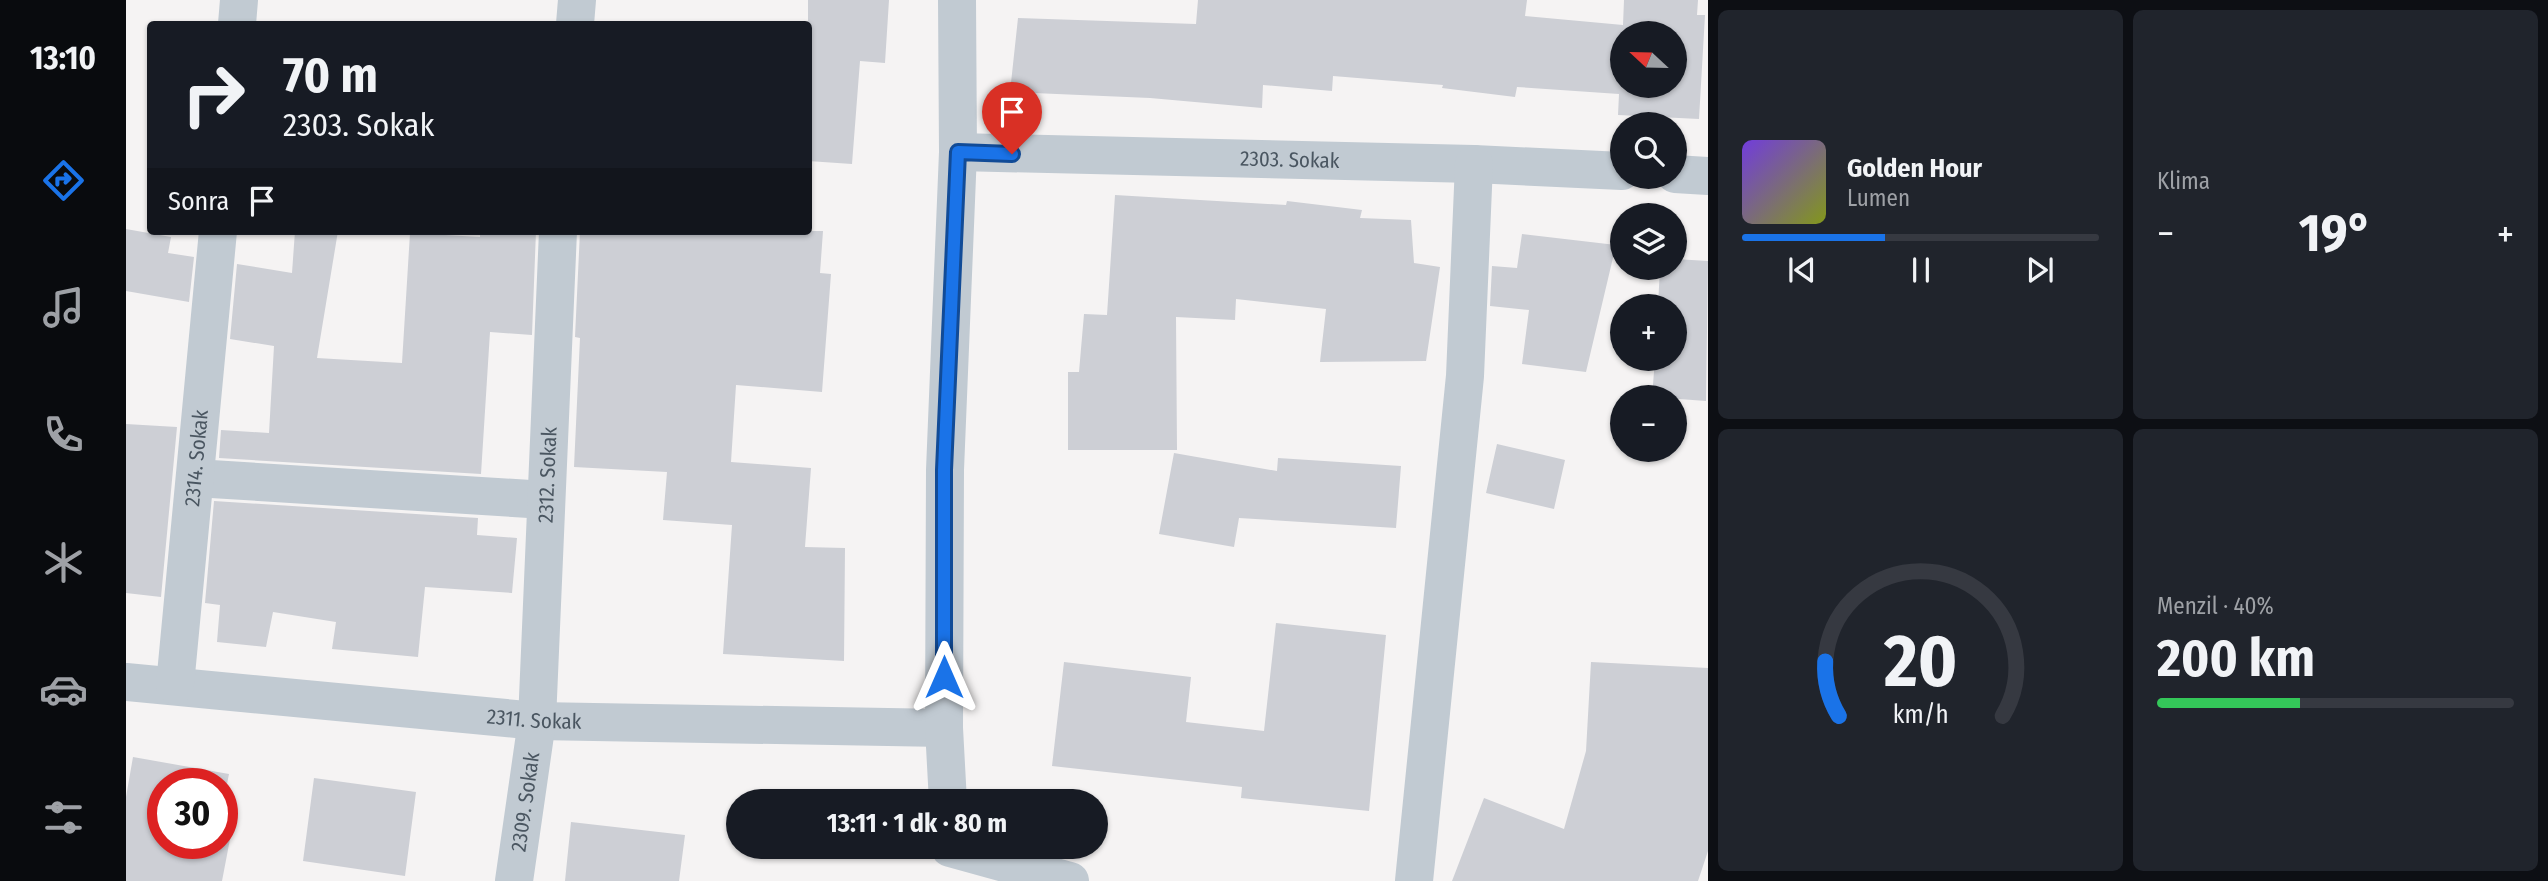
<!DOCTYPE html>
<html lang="tr">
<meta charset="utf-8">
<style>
body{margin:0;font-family:"Fira Sans Condensed",sans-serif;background:#20242c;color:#f1f3f6;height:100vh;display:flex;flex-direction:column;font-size:26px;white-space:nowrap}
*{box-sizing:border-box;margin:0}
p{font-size:23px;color:#9ea1a6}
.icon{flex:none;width:38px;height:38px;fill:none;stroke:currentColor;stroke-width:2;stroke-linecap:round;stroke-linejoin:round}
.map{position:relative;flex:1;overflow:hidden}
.sheet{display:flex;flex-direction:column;gap:10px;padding:10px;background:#0d0f14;width:840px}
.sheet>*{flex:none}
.banner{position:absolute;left:21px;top:21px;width:665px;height:214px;border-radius:7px;box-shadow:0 2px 5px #0004;background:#171b24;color:#f1f3f6;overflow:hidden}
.needle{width:46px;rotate:292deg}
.buttons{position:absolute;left:1484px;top:21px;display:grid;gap:14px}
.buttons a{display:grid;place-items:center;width:77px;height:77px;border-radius:50%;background:#171b24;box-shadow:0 2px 5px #0004;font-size:35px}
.speed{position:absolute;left:21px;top:768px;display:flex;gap:14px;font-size:35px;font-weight:700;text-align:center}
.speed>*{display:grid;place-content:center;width:91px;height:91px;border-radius:50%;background:#171b24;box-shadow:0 2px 5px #0004;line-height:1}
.speed .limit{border:10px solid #d22;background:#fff;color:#111}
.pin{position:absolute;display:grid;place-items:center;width:60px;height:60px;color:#fff;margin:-72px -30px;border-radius:50% 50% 50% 0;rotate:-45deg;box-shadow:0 0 7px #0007}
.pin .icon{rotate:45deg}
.me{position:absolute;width:77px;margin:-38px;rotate:0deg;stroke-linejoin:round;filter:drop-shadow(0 0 5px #0008)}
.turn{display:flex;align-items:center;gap:24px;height:147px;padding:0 21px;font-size:32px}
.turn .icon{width:91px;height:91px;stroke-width:2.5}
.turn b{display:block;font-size:49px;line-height:60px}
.then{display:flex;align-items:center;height:66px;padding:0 21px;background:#0003;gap:14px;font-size:26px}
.big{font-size:52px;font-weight:700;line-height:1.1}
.sheet .widget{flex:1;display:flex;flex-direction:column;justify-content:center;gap:10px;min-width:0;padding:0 24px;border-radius:10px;background:#20242c}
.sheet .dial{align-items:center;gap:0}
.dial svg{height:182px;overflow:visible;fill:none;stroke:#363941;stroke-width:7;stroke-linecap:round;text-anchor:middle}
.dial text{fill:#f1f3f6;stroke:none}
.song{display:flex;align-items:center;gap:21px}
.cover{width:84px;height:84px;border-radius:10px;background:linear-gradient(135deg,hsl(260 70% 55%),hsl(70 70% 35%))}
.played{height:7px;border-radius:4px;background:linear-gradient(90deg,#1a73e8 40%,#363941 40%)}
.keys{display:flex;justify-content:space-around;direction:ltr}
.heat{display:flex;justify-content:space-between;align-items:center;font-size:38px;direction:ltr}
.charge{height:10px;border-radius:5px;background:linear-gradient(90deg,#34c759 40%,#363941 0)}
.sheet .tiles{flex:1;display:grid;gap:10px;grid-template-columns:repeat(2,1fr)}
.trip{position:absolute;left:600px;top:789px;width:382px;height:70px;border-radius:35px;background:#171b24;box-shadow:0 2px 5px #0004;font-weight:700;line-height:70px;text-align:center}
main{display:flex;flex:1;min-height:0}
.dock{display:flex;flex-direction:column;width:126px;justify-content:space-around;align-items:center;background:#090b0e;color:#9ea1a6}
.dock .icon{width:49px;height:49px}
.dock .selected{color:#1a73e8}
.dock b{font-size:32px;color:#f1f3f6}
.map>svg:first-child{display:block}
.building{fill:#cdcfd5;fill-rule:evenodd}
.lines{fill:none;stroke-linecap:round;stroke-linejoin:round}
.street{stroke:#c1cad2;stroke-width:38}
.route-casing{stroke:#114b97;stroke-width:18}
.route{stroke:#1a73e8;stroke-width:12}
.labels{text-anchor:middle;stroke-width:5;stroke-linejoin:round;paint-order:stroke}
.street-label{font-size:21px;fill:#4a5661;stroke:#fff}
</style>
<main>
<nav class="dock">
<b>13:10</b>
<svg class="icon selected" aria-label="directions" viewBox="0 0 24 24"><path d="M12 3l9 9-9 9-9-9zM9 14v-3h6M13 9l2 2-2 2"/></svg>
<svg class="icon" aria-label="music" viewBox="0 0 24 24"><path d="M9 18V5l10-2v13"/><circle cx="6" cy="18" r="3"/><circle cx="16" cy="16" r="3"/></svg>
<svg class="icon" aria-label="phone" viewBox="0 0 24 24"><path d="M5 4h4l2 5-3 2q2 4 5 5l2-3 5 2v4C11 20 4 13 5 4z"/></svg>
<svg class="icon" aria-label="climate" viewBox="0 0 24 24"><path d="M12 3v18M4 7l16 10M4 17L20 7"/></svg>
<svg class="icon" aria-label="car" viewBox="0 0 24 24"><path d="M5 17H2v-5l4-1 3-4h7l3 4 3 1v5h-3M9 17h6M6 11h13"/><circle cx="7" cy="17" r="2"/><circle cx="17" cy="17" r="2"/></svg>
<svg class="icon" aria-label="filters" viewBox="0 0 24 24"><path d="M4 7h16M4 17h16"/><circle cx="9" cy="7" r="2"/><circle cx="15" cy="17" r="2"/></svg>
</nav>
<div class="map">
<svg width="1582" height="881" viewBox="0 0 1582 881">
<rect width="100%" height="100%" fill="#f5f3f3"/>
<path class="building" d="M 682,0 L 763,0 L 759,63 L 734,61 L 726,164 L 682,161 Z
M 1072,0 L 1401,0 L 1399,16 L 1497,25 L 1498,0 L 1572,0 L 1571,15 L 1579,15 L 1573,119 L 1492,115 L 1493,94 L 1391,87 L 1389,97 L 1316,88 L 1317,85 L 1207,76 L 1206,91 L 1137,85 L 1136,108 L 1024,98 L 884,92 L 892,18 L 1070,24 ZM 1496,33 L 1549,33 L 1549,86 L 1496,86 Z
M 989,195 L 1160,205 L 1161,201 L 1236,210 L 1234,218 L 1285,220 L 1288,263 L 1314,267 L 1300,361 L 1194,362 L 1200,309 L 1110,299 L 1109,320 L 1050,317 L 1051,450 L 942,450 L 942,372 L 953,372 L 958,314 L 981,315 Z
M 0,229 L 45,237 L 42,253 L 68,257 L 63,302 L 0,291 Z
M 169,231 L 212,231 L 191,358 L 276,363 L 284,233 L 354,237 L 354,231 L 410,231 L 406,335 L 364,332 L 355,474 L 93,458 L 95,430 L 143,433 L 148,346 L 104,339 L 111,264 L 166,273 Z
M 454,231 L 697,231 L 694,273 L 705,274 L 696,392 L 610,385 L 605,462 L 685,468 L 679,547 L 719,548 L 718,661 L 597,654 L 606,525 L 537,520 L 541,472 L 448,467 L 454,338 L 449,337 Z
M 1396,234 L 1490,245 L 1460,372 L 1396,364 L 1403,310 L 1364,306 L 1366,266 L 1391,268 Z
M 1549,259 L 1582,261 L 1580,401 L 1526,397 L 1529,359 L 1549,359 L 1549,306 L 1532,306 L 1534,268 L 1549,268 Z
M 0,424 L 51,427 L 35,597 L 0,593 Z
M 1371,444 L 1439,460 L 1428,509 L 1360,493 Z
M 1048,453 L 1151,471 L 1152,458 L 1275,466 L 1270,528 L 1113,518 L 1108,547 L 1033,534 Z
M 88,501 L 352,518 L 351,535 L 391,538 L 386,593 L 299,587 L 292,657 L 206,649 L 210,622 L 147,612 L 140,647 L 91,642 L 94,605 L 79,603 Z
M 1150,623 L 1260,635 L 1243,811 L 1115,798 L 1116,787 L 926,766 L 938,662 L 1065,677 L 1060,722 L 1138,731 Z
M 1465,662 L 1582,668 L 1582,851 L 1572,881 L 1326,881 L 1358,798 L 1438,829 L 1460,751 Z
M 7,757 L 103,774 L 96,809 L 96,784 L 37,784 L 37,844 L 96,844 L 96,811 L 109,813 L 96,881 L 0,881 L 0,797 Z
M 188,778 L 290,792 L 279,876 L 177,861 Z
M 445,822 L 559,835 L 553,881 L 439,881 Z"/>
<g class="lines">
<g class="street">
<path d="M 111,24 L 113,0"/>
<path d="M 449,24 L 451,0"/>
<path id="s1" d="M 832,152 L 1348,164 L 1496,171"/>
<path d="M 1549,174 L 1582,176"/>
<path d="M 69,478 L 420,500"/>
<path id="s2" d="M 0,682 L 411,721 L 818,728"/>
<path id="s3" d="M 49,685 L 92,231"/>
<path d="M 822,802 L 818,728 L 819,470 L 832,152 L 831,0"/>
<path d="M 824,848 L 944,881"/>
<path id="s4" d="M 388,881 L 411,721 L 432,231"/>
<path d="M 1288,881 L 1339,376 L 1348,164"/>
</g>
</g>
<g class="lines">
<g class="route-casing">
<path id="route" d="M 818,677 L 818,470 L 832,152 L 886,154"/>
</g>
<use href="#route" class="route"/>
</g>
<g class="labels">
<g class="street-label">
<text dy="7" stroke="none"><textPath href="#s1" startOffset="332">2303. Sokak</textPath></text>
<text dy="7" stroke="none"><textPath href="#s3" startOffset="228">2314. Sokak</textPath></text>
<text dy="7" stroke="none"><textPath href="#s4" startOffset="408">2312. Sokak</textPath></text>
<text dy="7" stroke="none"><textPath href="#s2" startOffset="410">2311. Sokak</textPath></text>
<text dy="7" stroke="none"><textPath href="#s4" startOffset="80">2309. Sokak</textPath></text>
</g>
</g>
</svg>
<div class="buttons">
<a><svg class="needle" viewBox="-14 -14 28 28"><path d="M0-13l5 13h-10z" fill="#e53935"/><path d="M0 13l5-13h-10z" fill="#9ea1a6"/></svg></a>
<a><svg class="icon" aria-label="search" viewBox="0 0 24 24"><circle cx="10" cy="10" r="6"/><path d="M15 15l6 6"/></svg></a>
<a><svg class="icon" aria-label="layers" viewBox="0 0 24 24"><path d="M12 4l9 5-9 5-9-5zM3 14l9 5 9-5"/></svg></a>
<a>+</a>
<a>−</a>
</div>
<div class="speed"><div class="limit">30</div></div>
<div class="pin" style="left:886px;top:154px;background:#d93025"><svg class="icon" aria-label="arrive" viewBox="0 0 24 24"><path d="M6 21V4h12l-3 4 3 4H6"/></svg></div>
<svg class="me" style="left:818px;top:677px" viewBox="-20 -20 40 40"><path d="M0-17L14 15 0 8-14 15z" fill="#1a73e8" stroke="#fff" stroke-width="4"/></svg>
<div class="trip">13:11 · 1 dk · 80 m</div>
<div class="banner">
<div class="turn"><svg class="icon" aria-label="right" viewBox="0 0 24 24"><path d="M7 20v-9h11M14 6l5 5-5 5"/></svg><div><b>70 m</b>2303. Sokak</div></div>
<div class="then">Sonra<svg class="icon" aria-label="arrive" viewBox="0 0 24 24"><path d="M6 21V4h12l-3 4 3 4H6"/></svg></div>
</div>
</div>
<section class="sheet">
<div class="tiles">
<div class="widget">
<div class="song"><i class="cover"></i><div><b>Golden Hour</b><p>Lumen</p></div></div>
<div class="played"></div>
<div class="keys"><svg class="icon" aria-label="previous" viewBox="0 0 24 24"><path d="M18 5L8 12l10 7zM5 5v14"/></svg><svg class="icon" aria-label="pause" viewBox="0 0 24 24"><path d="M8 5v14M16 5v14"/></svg><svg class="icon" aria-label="next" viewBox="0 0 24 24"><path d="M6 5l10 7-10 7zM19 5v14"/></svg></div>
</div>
<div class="widget"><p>Klima</p>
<div class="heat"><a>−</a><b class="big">19°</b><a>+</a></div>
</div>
<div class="widget dial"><svg viewBox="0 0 100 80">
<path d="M14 69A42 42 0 1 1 86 69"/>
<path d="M14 69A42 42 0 0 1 8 45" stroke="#1a73e8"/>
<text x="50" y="56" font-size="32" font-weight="700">20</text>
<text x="50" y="72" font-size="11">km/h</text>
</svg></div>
<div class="widget"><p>Menzil · 40%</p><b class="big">200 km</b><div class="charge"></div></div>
</div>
</section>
</main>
